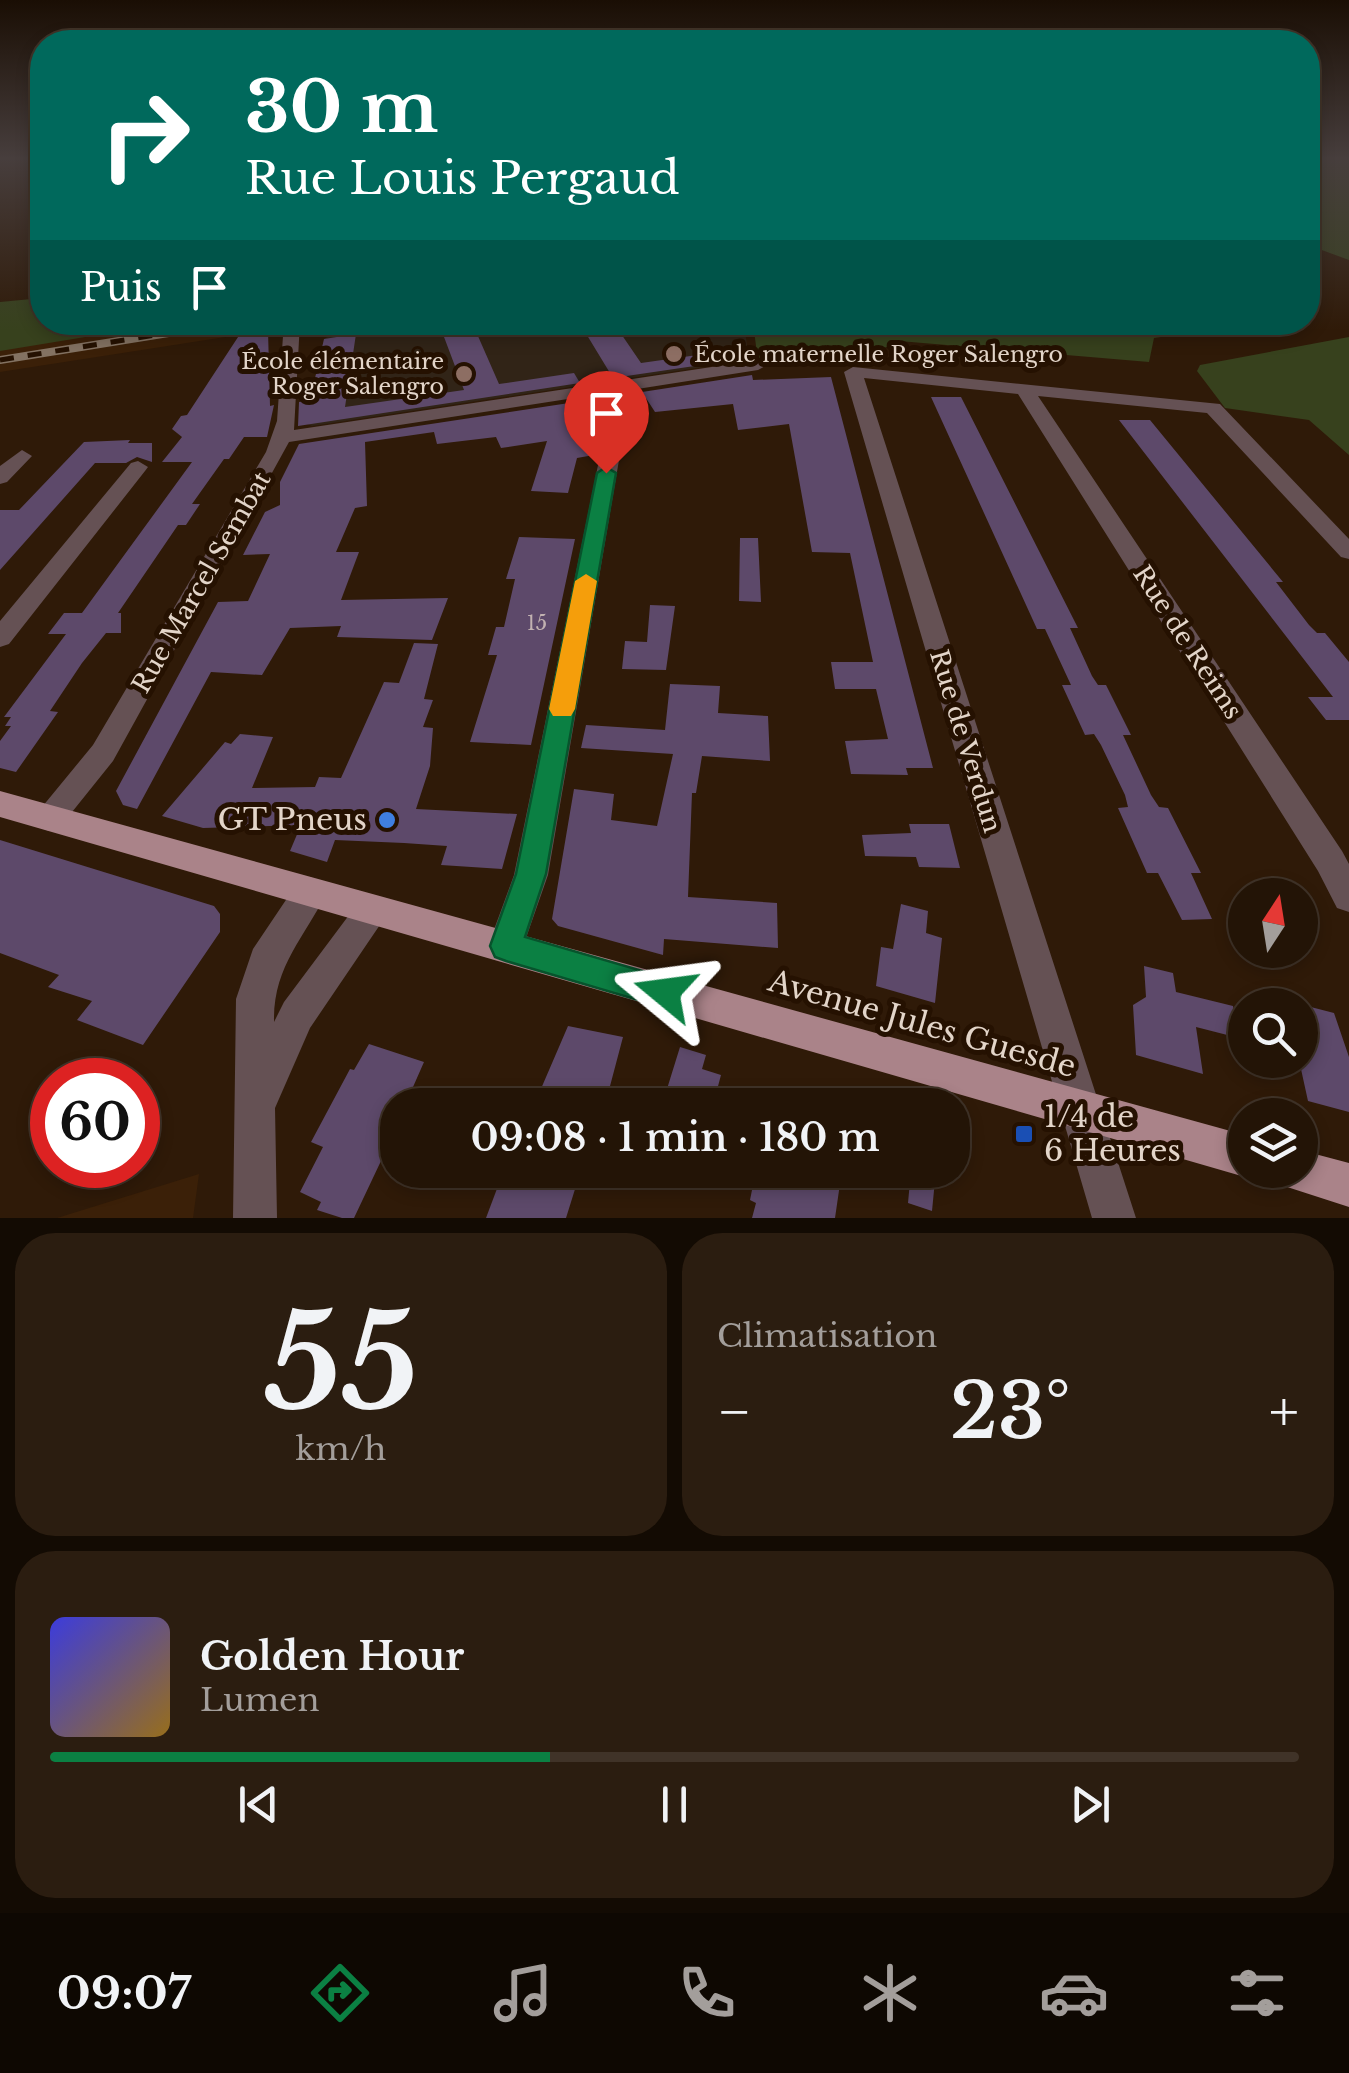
<!DOCTYPE html>
<html lang="fr">
<meta charset="utf-8">
<style>
body{margin:0;font-family:"Libre Baskerville",serif;background:#2b1d10;color:#f1f3f6;height:100vh;display:flex;flex-direction:column;font-size:38px;white-space:nowrap}
*{box-sizing:border-box;margin:0}
p{font-size:32px;color:#a39e9b}
.icon{flex:none;width:55px;height:55px;fill:none;stroke:currentColor;stroke-width:2;stroke-linecap:round;stroke-linejoin:round}
.map{position:relative;height:1218px;overflow:hidden}
.sheet{display:flex;flex-direction:column;gap:15px;padding:15px;background:#130b03;flex:1}
.sheet>*{flex:none}
.hud{position:absolute;left:30px;top:30px;width:1290px;height:305px;border-radius:40px;box-shadow:0 5px 15px #0003,0 0 0 2px #403328;background:#00695c;color:#fff;overflow:hidden}
.needle{width:65px;rotate:12deg}
.tools{position:absolute;left:1228px;top:878px;display:grid;gap:20px}
.tools a{display:grid;place-items:center;width:90px;height:90px;border-radius:50%;background:#231406;box-shadow:0 5px 15px #0003,0 0 0 2px #403328;font-size:50px}
.speed{position:absolute;left:30px;top:1058px;display:flex;gap:20px;font-size:50px;font-weight:700;text-align:center}
.speed>*{display:grid;place-content:center;width:130px;height:130px;border-radius:50%;background:#231406;box-shadow:0 5px 15px #0003,0 0 0 2px #403328;line-height:1}
.speed .limit{border:15px solid #d22;background:#fff;color:#111}
.pin{position:absolute;display:grid;place-items:center;width:85px;height:85px;color:#fff;margin:-102px -42px;border-radius:50% 50% 50% 0;rotate:-45deg;box-shadow:0 0 10px #0007}
.pin .icon{rotate:45deg}
.me{position:absolute;width:110px;margin:-55px;rotate:286deg;stroke-linejoin:round;filter:drop-shadow(0 0 8px #0008)}
.turn{display:flex;align-items:center;gap:35px;height:210px;padding:0 50px;font-size:45px}
.turn .icon{width:130px;height:130px;stroke-width:2.5}
.turn b{display:block;font-size:70px;line-height:85px}
.then{display:flex;align-items:center;height:95px;padding:0 50px;background:#0003;gap:20px;font-size:38px}
.big{font-size:75px;font-weight:600;line-height:1.1}
.sheet .tile{flex:1;display:flex;flex-direction:column;justify-content:center;gap:15px;min-width:0;padding:0 35px;border-radius:40px;background:#2b1d10}
.sheet .dial{align-items:center;gap:0}
.dial b{font-size:130px;line-height:1}
.song{display:flex;align-items:center;gap:30px}
.cover{width:120px;height:120px;border-radius:15px;background:linear-gradient(135deg,hsl(240 70% 55%),hsl(40 70% 35%))}
.played{height:10px;border-radius:5px;background:linear-gradient(90deg,#0b8043 40%,#403328 40%)}
.keys{display:flex;justify-content:space-around;direction:ltr}
.heat{display:flex;justify-content:space-between;align-items:center;font-size:55px;direction:ltr}
.sheet .tiles{flex:1;display:grid;gap:15px;grid-template-columns:1fr 1fr}
.tile:last-child{grid-column:span 2}
.trip{position:absolute;left:380px;top:1088px;width:590px;height:100px;border-radius:40px;background:#231406;box-shadow:0 5px 15px #0003,0 0 0 2px #403328;font-weight:600;line-height:100px;text-align:center}
.tabs{display:flex;height:160px;justify-content:space-around;align-items:center;background:#0e0802;color:#a39e9b}
.tabs .icon{width:70px;height:70px}
.tabs .on{color:#0b8043}
.tabs b{font-size:45px;color:#f1f3f6}
.map>svg:first-child{display:block}
.built{fill:#3b2008}
.education{fill:#312417}
.green{fill:#37411d}
.building{fill:#5d496a}
.lines{fill:none;stroke-linecap:round;stroke-linejoin:round}
.minor{fill:#655154;fill-rule:evenodd}
.major{fill:#aa8389;fill-rule:evenodd}
.rail-casing{stroke:#837262;stroke-width:8}
.rail{stroke:#251101;stroke-width:5;stroke-dasharray:14;stroke-linecap:butt}
.route{fill:#0b8043;stroke:#07532c;stroke-width:2.5}
.slow{fill:#f59e0b}
.education-dot{fill:#8d6e63;stroke:#251101;stroke-width:4}
.shop-dot{fill:#3f7fe0;stroke:#251101;stroke-width:4}
.transit-dot{fill:#1a4fb4;stroke:#251101;stroke-width:4}
.labels{text-anchor:middle;stroke-width:10;stroke-linejoin:round;paint-order:stroke}
.number-label{font-size:20px;fill:#c2b2b1}
.far-poi-label{font-size:22px;fill:#e3d5c9;stroke:#251101;text-anchor:start}
.street-label{font-size:25px;fill:#e3d5c9;stroke:#251101}
.near-poi-label{font-size:30px;fill:#e3d5c9;stroke:#251101;text-anchor:end}
.near-street-label{font-size:30px;fill:#e3d5c9;stroke:#251101}
</style>
<div class="map">
<svg width="1349" height="1218" viewBox="0 0 1349 1218">
<rect width="100%" height="100%" fill="#2f1a08"/>
<path class="built" d="M 124,323 L 315,323 L 0,372 L 0,343 Z
M 199,1174 L 193,1218 L 57,1218 Z"/>
<path class="education" d="M 554,323 L 744,323 L 749,360 L 312,426 L 305,423 L 324,339 L 331,335 Z"/>
<path class="green" d="M 1308,160 L 1349,160 L 1349,260 L 1308,245 Z
M 42,298 L 42,322 L 133,323 L 128,330 L 0,351 L 0,302 Z
M 1197,322 L 1210,330 L 1154,338 L 1149,362 L 899,341 L 846,366 L 758,361 L 753,323 Z
M 309,323 L 309,322 L 515,323 L 311,335 Z
M 1349,337 L 1349,455 L 1309,420 L 1225,408 L 1197,371 L 1200,365 Z"/>
<path class="building" d="M 579,322 L 613,322 L 641,363 L 747,348 L 749,358 L 613,378 Z
M 474,327 L 499,384 L 574,373 L 580,383 L 298,426 L 299,402 L 310,400 L 324,339 L 356,334 L 345,407 L 464,390 L 441,329 Z
M 268,330 L 270,406 L 274,405 L 267,437 L 244,437 L 229,459 L 224,459 L 192,504 L 200,504 L 186,525 L 178,525 L 118,613 L 121,613 L 121,633 L 106,633 L 82,663 L 50,711 L 58,712 L 16,772 L 0,768 L 0,741 L 11,726 L 5,726 L 11,717 L 4,717 L 66,634 L 48,634 L 64,613 L 82,613 L 192,462 L 162,462 L 182,437 L 172,429 L 181,416 L 187,415 L 240,334 Z
M 752,375 L 753,380 L 831,377 L 933,768 L 906,768 L 908,775 L 851,774 L 845,741 L 888,739 L 876,689 L 835,689 L 831,662 L 873,662 L 850,553 L 812,552 L 789,424 L 738,430 L 733,404 L 655,412 L 642,392 Z
M 931,397 L 961,397 L 1078,628 L 1070,628 L 1092,676 L 1098,685 L 1106,685 L 1131,735 L 1123,735 L 1151,795 L 1159,807 L 1168,808 L 1201,873 L 1191,873 L 1212,919 L 1182,920 L 1158,873 L 1147,873 L 1118,808 L 1128,807 L 1125,795 L 1101,745 L 1094,734 L 1085,735 L 1062,685 L 1071,685 L 1045,629 L 1037,629 Z
M 589,400 L 596,413 L 575,416 L 594,455 L 577,458 L 568,493 L 531,491 L 547,441 L 501,448 L 496,437 L 437,444 L 434,432 L 365,442 L 367,506 L 355,508 L 336,552 L 359,552 L 341,600 L 448,598 L 432,640 L 337,637 L 341,626 L 290,628 L 262,675 L 211,672 L 137,809 L 123,805 L 116,791 L 218,602 L 248,601 L 270,554 L 243,555 L 265,512 L 280,505 L 280,482 L 299,444 Z
M 1119,420 L 1150,420 L 1283,582 L 1276,582 L 1309,625 L 1317,633 L 1325,633 L 1349,662 L 1349,720 L 1326,720 L 1308,697 L 1333,697 Z
M 130,440 L 128,443 L 152,443 L 152,462 L 137,457 L 126,463 L 95,463 L 0,570 L 0,510 L 19,510 L 84,442 Z
M 519,537 L 575,539 L 531,745 L 470,742 L 497,655 L 488,655 L 496,627 L 504,627 L 515,579 L 506,579 Z
M 740,538 L 758,538 L 761,602 L 739,601 Z
M 650,605 L 675,606 L 666,670 L 622,669 L 625,641 L 647,642 Z
M 414,643 L 438,644 L 424,699 L 433,700 L 423,727 L 433,728 L 430,766 L 416,809 L 517,814 L 502,869 L 441,865 L 447,846 L 404,843 L 335,840 L 327,862 L 290,851 L 301,825 L 203,828 L 162,816 L 225,742 L 231,744 L 240,734 L 273,737 L 252,788 L 315,787 L 319,777 L 341,778 L 384,682 L 399,683 Z
M 670,684 L 720,686 L 718,713 L 768,716 L 770,761 L 702,756 L 696,793 L 692,793 L 688,897 L 777,903 L 778,948 L 664,939 L 663,955 L 558,926 L 552,919 L 574,789 L 614,794 L 611,820 L 657,826 L 673,754 L 581,748 L 586,725 L 665,730 Z
M 909,824 L 949,824 L 960,868 L 919,867 L 916,857 L 865,856 L 862,835 L 911,833 Z
M 0,840 L 214,906 L 220,914 L 220,932 L 143,1045 L 77,1020 L 92,1001 L 48,987 L 59,975 L 0,953 Z
M 901,904 L 928,911 L 926,933 L 942,938 L 935,1003 L 876,986 L 881,947 L 893,949 Z
M 1144,966 L 1173,973 L 1176,992 L 1233,1006 L 1239,1038 L 1196,1027 L 1203,1074 L 1136,1055 L 1133,1005 L 1146,997 Z
M 1303,1005 L 1334,1013 L 1349,1057 L 1349,1112 L 1308,1101 L 1299,1060 L 1300,1053 L 1313,1057 Z
M 568,1026 L 623,1037 L 605,1105 L 534,1105 Z
M 369,1044 L 424,1062 L 413,1087 L 451,1096 L 450,1105 L 398,1105 L 398,1125 L 354,1218 L 342,1218 L 317,1210 L 321,1202 L 300,1192 L 323,1147 L 311,1142 L 350,1069 L 354,1070 Z
M 680,1047 L 706,1055 L 702,1069 L 721,1075 L 713,1105 L 662,1105 Z
M 504,1170 L 581,1170 L 566,1218 L 486,1218 Z
M 756,1170 L 842,1170 L 835,1218 L 752,1218 L 756,1203 L 750,1200 Z
M 911,1170 L 936,1170 L 932,1211 L 908,1203 Z"/>
<g class="lines">
<path class="minor" d="M 284,322 L 300,322 L 294,430 L 758,360 L 767,365 L 758,370 L 631,390 L 548,875 L 519,958 L 506,962 L 493,958 L 488,946 L 514,875 L 613,392 L 289,442 L 113,761 L 60,827 L 49,831 L 38,827 L 33,818 L 93,745 L 266,452 L 277,421 Z
M 853,367 L 1220,404 L 1349,539 L 1349,559 L 1341,557 L 1207,413 L 1038,396 L 1342,851 L 1349,864 L 1349,912 L 1337,908 L 1318,871 L 1018,394 L 864,378 L 1136,1218 L 1092,1218 L 844,372 Z
M 22,450 L 32,456 L 7,482 L 0,484 L 0,466 Z
M 138,461 L 148,467 L 145,471 L 9,644 L 0,647 L 0,621 L 131,463 Z
M 310,877 L 322,882 L 327,892 C 304,939 273,966 274,1022 L 284,1002 L 361,899 L 373,895 L 385,899 L 390,910 L 310,1028 L 275,1108 L 277,1218 L 233,1218 L 236,999 L 253,949 L 298,882 Z"/>
<path class="major" d="M 0,791 L 1245,1135 L 1245,1170 L 1260,1170 L 1245,1177 L 0,817 Z
M 1300,1150 L 1349,1163 L 1349,1207 L 1281,1185 L 1275,1170 L 1300,1170 Z"/>
<g class="rail-casing">
<path id="rail" d="M 0,360 L 237,322"/>
</g>
<use href="#rail" class="rail"/>
</g>
<linearGradient id="sky" x2="0" y2="1"><stop stop-color="#1a0e04"/><stop offset="0.48" stop-color="#473e3d"/><stop offset="1" stop-color="#473e3d" stop-opacity="0"/></linearGradient>
<rect width="1349" height="330" fill="url(#sky)"/>
<path class="route" d="M 606,467 L 616,473 L 546,874 L 525,937 L 677,981 L 682,992 L 677,1003 L 665,1008 L 506,961 L 495,957 L 490,946 L 516,874 L 597,473 Z"/>
<path class="slow" d="M 586,574 L 597,581 L 575,709 L 571,716 L 553,716 L 549,709 L 575,581 Z"/>
<g class="education-dot">
<circle cx="674" cy="354" r="10"/>
<circle cx="464" cy="374" r="10"/>
</g>
<circle class="shop-dot" cx="387" cy="820" r="10"/>
<rect class="transit-dot" x="1014" y="1124" width="20" height="20" rx="5"/>
<g class="labels">
<g class="number-label">
<text x="537" y="630">15</text>
</g>
<g class="far-poi-label">
<text x="694" y="362">École maternelle Roger Salengro</text>
<text x="444" y="369" text-anchor="end">École élémentaire<tspan x="444" dy="25">Roger Salengro</tspan></text>
</g>
<g class="street-label">
<text transform="translate(201 582) rotate(-60)" y="9">Rue Marcel Sembat</text>
<text transform="translate(1188 642) rotate(57)" y="9">Rue de Reims</text>
<text transform="translate(966 741) rotate(73)" y="9">Rue de Verdun</text>
</g>
<g class="near-poi-label">
<text x="367" y="830">GT Pneus</text>
<text x="1044" y="1127" text-anchor="start">1/4 de<tspan x="1044" dy="34">6 Heures</tspan></text>
</g>
<g class="near-street-label">
<text transform="translate(922 1024) rotate(16)" y="10">Avenue Jules Guesde</text>
</g>
</g>
</svg>
<div class="tools">
<a><svg class="needle" viewBox="-14 -14 28 28"><path d="M0-13l5 13h-10z" fill="#e53935"/><path d="M0 13l5-13h-10z" fill="#a39e9b"/></svg></a>
<a><svg class="icon" aria-label="search" viewBox="0 0 24 24"><circle cx="10" cy="10" r="6"/><path d="M15 15l6 6"/></svg></a>
<a><svg class="icon" aria-label="layers" viewBox="0 0 24 24"><path d="M12 4l9 5-9 5-9-5zM3 14l9 5 9-5"/></svg></a>
</div>
<div class="speed"><div class="limit">60</div></div>
<div class="pin" style="left:606px;top:473px;background:#d93025"><svg class="icon" aria-label="arrive" viewBox="0 0 24 24"><path d="M6 21V4h12l-3 4 3 4H6"/></svg></div>
<svg class="me" style="left:665px;top:992px" viewBox="-20 -20 40 40"><path d="M0-17L14 15 0 8-14 15z" fill="#0b8043" stroke="#fff" stroke-width="4"/></svg>
<div class="trip">09:08 · 1 min · 180 m</div>
<div class="hud">
<div class="turn"><svg class="icon" aria-label="right" viewBox="0 0 24 24"><path d="M7 20v-9h11M14 6l5 5-5 5"/></svg><div><b>30 m</b>Rue Louis Pergaud</div></div>
<div class="then">Puis<svg class="icon" aria-label="arrive" viewBox="0 0 24 24"><path d="M6 21V4h12l-3 4 3 4H6"/></svg></div>
</div>
</div>
<section class="sheet">
<div class="tiles">
<div class="tile dial"><b>55</b><p>km/h</p></div>
<div class="tile"><p>Climatisation</p>
<div class="heat"><a>−</a><b class="big">23°</b><a>+</a></div>
</div>
<div class="tile">
<div class="song"><i class="cover"></i><div><b>Golden Hour</b><p>Lumen</p></div></div>
<div class="played"></div>
<div class="keys"><svg class="icon" aria-label="previous" viewBox="0 0 24 24"><path d="M18 5L8 12l10 7zM5 5v14"/></svg><svg class="icon" aria-label="pause" viewBox="0 0 24 24"><path d="M8 5v14M16 5v14"/></svg><svg class="icon" aria-label="next" viewBox="0 0 24 24"><path d="M6 5l10 7-10 7zM19 5v14"/></svg></div>
</div>
</div>
</section>
<nav class="tabs">
<b>09:07</b>
<svg class="icon on" aria-label="directions" viewBox="0 0 24 24"><path d="M12 3l9 9-9 9-9-9zM9 14v-3h6M13 9l2 2-2 2"/></svg>
<svg class="icon" aria-label="music" viewBox="0 0 24 24"><path d="M9 18V5l10-2v13"/><circle cx="6" cy="18" r="3"/><circle cx="16" cy="16" r="3"/></svg>
<svg class="icon" aria-label="phone" viewBox="0 0 24 24"><path d="M5 4h4l2 5-3 2q2 4 5 5l2-3 5 2v4C11 20 4 13 5 4z"/></svg>
<svg class="icon" aria-label="climate" viewBox="0 0 24 24"><path d="M12 3v18M4 7l16 10M4 17L20 7"/></svg>
<svg class="icon" aria-label="car" viewBox="0 0 24 24"><path d="M5 17H2v-5l4-1 3-4h7l3 4 3 1v5h-3M9 17h6M6 11h13"/><circle cx="7" cy="17" r="2"/><circle cx="17" cy="17" r="2"/></svg>
<svg class="icon" aria-label="filters" viewBox="0 0 24 24"><path d="M4 7h16M4 17h16"/><circle cx="9" cy="7" r="2"/><circle cx="15" cy="17" r="2"/></svg>
</nav>
